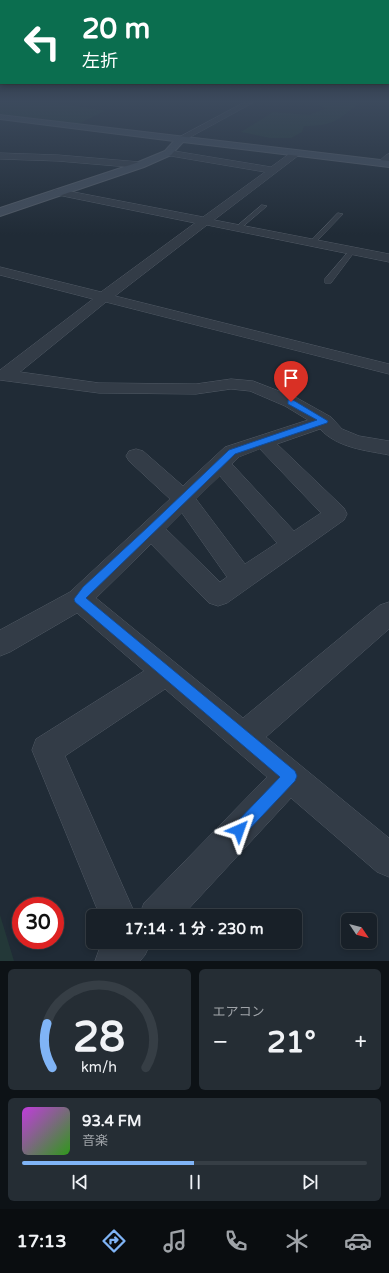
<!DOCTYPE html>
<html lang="ja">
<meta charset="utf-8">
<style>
body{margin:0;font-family:"Varela Round","Noto Sans JP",sans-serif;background:#252d34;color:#f1f3f6;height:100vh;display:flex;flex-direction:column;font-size:15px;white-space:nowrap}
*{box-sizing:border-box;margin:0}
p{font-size:13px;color:#9fa3a8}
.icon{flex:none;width:22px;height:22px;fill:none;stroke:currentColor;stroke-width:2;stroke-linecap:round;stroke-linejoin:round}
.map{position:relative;height:961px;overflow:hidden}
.side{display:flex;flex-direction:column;gap:8px;padding:8px;background:#0d1216;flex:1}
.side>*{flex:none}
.top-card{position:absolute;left:0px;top:0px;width:389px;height:84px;box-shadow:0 2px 6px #0003,0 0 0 1px #363e45;background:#0b6e4f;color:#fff;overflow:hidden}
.needle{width:26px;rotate:125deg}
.controls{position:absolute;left:341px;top:913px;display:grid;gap:8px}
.controls a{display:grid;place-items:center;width:36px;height:36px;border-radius:6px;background:#182028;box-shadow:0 2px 6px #0003,0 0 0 1px #363e45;font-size:20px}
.speed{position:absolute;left:12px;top:897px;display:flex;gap:8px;font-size:20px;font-weight:700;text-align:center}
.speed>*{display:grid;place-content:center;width:52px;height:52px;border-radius:50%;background:#182028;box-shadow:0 2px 6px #0003,0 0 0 1px #363e45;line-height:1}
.speed .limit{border:6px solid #d22;background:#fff;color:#111}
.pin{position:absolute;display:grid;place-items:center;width:34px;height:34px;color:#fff;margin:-41px -17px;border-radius:50% 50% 50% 0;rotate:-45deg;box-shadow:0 0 4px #0007}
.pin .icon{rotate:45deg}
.me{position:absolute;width:44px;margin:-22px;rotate:43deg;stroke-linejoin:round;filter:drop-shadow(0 0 3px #0008)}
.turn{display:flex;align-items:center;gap:14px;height:84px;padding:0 16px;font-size:18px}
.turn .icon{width:52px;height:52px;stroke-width:2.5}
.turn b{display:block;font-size:28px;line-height:34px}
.big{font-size:30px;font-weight:700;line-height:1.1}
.side .widget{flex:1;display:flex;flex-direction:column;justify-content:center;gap:6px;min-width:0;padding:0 14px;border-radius:6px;background:#252d34}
.side .dial{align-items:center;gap:0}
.dial svg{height:104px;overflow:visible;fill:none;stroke:#363e45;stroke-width:7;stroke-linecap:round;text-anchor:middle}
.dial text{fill:#f1f3f6;stroke:none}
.song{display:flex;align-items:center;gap:12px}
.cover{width:48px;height:48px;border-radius:6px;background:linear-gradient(135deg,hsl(290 70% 55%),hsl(110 70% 35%))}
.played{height:4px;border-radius:2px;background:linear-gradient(90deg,#80b4f6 50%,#363e45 50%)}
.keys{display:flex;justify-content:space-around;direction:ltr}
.heat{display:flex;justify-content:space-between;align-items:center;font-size:22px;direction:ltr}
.side .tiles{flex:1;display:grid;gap:8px;grid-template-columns:1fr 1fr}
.widget:last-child{grid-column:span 2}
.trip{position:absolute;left:86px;top:909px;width:216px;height:40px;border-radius:6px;background:#182028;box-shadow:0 2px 6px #0003,0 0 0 1px #363e45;font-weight:700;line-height:40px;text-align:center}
.menu{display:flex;height:64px;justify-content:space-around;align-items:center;background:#0a0d10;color:#9fa3a8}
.menu .icon{width:28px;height:28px}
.menu .selected{color:#80b4f6}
.menu b{font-size:18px;color:#f1f3f6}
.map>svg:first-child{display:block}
.green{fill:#233838}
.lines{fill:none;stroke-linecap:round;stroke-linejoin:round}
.lane-casing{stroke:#515a65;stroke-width:1}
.street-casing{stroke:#515a65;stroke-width:1}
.secondary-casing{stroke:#515a65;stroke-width:2}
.lane{fill:#333c47;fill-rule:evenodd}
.street{fill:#333c47;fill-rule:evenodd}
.secondary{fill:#414c5a;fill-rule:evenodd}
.route{fill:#1a73e8;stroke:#114b97}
</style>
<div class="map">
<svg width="389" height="961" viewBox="0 0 389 961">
<rect width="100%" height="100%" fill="#202b36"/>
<path class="green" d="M 0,101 L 44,101 L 105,111 L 78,124 L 0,114 Z
M 336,101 L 361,101 C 339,120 334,126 304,126 L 302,132 L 291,138 L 270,138 L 241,132 L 273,112 L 309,115 L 327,108 L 316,105 L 321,102 Z
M 0,915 L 14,961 L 0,961 Z"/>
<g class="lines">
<g class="lane-casing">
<path id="lane" d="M 262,205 L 267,206 L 240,229 L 236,229 L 236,227 Z
M 338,213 L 343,214 L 314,244 L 310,244 L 310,242 Z
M 350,250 L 355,251 L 331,283 L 325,283 L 325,279 Z"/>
</g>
<g class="street-casing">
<path id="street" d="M 247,101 L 256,101 L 183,141 L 177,141 L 176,139 Z
M 168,150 L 271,167 L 293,151 L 299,151 L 301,153 L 299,155 L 214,220 L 389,254 L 389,262 L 207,225 L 115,296 L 389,364 L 389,374 L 106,302 L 20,372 L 99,383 L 196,384 L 231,379 L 253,381 L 297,398 L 331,417 L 342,429 L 359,436 L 389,441 L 389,455 C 364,450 338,448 320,429 L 277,444 L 344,508 L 347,514 L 344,520 L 227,603 L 218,606 L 209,603 L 151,544 L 96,598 L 243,718 L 380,605 L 389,602 L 389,629 L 266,737 L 389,838 L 389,877 L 377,872 L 291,798 L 182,916 L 139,916 L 144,903 L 267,777 L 165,689 L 65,756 L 136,916 L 100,916 L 32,750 L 36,739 L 144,671 L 77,613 L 10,652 L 0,656 L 0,630 L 70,592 L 170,499 L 129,461 L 126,456 L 129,451 L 136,449 L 143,451 L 183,486 L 225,447 L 308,420 L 285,406 L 250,391 L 231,389 L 196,394 L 99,393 L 0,380 L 0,370 L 93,299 L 0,275 L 0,267 L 101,292 L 195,223 L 58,195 L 54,194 L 53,192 L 54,190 L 58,189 L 203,217 L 265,172 L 165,155 L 163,153 ZM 260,449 L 321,513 L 294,531 L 232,464 L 239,457 ZM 220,476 L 277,543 L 245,564 L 196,499 ZM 182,513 L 227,577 L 220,582 L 166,529 Z
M 0,153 L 58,155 L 140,162 L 145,165 L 140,168 L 58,161 L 0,159 Z
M 389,154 L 389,162 L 385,165 L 379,165 L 377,163 L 386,155 Z
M 106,942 L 151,942 L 145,955 L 140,961 L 95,961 L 100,947 Z"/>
</g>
<g class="secondary-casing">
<path id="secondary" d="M 0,115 L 389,161 L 389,167 L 183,142 L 171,155 L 144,167 L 0,216 L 0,208 L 136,163 L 165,151 L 174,141 L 0,119 Z"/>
</g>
<use href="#lane" class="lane"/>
<use href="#street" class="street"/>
<use href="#secondary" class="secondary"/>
</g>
<linearGradient id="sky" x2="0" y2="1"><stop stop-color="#12181e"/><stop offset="0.43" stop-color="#3c4a5d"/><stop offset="1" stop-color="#3c4a5d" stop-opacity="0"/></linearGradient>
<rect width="389" height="235" fill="url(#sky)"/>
<path class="route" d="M 288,400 L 293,400 L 328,421 L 327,423 L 235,454 L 86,598 L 295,771 L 297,776 L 295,781 L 244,835 L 239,837 L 234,835 L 232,830 L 234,825 L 280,777 L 75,602 L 74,599 L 83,587 L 148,527 L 229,450 L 317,420 L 288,404 Z"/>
</svg>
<div class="controls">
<a><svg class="needle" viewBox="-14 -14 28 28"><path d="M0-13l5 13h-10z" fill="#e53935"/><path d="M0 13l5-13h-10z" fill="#9fa3a8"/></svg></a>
</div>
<div class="speed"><div class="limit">30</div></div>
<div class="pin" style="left:291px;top:402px;background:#d93025"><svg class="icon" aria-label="arrive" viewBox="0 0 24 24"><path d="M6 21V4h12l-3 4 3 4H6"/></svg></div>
<svg class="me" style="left:239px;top:830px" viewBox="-20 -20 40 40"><path d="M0-17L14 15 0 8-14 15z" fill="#1a73e8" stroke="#fff" stroke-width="4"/></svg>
<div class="trip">17:14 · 1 分 · 230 m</div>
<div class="top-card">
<div class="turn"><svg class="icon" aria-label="left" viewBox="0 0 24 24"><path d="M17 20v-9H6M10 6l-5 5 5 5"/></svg><div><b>20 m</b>左折</div></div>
</div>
</div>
<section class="side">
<div class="tiles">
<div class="widget dial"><svg viewBox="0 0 100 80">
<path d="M14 69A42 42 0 1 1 86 69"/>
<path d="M14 69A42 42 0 0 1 10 35" stroke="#80b4f6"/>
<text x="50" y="56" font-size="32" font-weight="700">28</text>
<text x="50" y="72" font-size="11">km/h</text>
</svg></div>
<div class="widget"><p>エアコン</p>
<div class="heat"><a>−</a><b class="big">21°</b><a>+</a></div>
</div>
<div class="widget">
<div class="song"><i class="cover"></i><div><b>93.4 FM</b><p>音楽</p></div></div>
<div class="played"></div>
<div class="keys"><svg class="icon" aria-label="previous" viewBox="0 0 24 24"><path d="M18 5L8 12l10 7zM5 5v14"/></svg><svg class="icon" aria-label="pause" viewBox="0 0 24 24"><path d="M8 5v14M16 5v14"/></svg><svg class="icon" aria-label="next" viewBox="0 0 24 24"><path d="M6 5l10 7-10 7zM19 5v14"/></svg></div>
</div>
</div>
</section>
<nav class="menu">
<b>17:13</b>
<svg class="icon selected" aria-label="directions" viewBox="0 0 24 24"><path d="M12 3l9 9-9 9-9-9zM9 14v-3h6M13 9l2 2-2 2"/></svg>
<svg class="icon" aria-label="music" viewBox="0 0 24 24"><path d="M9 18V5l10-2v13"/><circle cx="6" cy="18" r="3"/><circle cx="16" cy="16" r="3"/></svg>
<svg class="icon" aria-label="phone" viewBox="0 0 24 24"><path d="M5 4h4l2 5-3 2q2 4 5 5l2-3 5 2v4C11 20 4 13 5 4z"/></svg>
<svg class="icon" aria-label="climate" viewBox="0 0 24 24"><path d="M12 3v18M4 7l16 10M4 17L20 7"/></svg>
<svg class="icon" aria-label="car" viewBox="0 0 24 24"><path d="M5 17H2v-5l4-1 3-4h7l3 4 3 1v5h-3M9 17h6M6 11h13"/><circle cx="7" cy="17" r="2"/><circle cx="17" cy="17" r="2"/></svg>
</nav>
